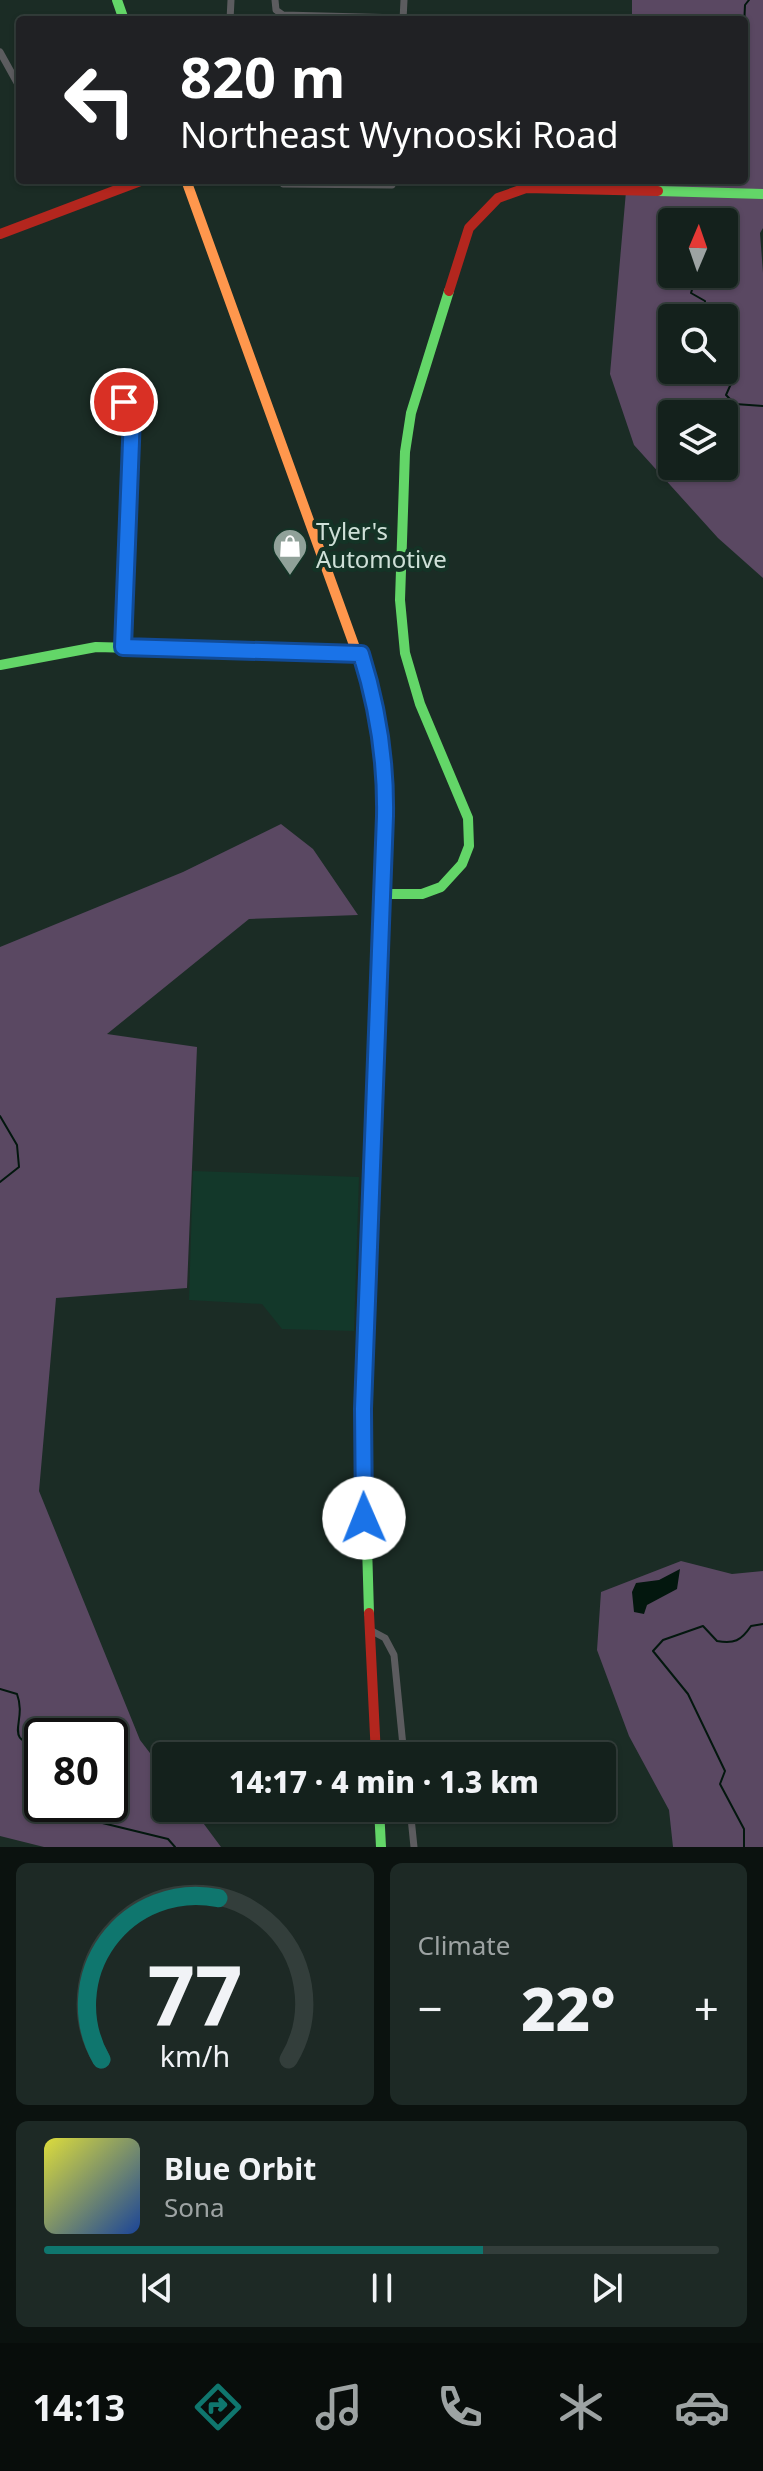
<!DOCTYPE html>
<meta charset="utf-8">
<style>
body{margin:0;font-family:"Noto Sans",sans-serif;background:#1d2925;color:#f1f3f6;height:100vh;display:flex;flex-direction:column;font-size:30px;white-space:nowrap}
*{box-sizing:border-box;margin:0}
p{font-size:26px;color:#9da3a3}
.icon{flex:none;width:44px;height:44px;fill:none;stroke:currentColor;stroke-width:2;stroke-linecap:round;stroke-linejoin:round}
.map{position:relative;height:1847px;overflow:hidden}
.panel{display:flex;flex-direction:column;gap:16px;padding:16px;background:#0b120f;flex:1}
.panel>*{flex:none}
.guide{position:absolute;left:16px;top:16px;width:732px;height:168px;border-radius:8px;box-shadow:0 2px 6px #0004,0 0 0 2px #333e3b;background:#202124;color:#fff;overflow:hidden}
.needle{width:52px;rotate:2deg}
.tools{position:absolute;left:658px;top:208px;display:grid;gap:16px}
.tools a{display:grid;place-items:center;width:80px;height:80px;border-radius:8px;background:#14211c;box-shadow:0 2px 6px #0004,0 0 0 2px #333e3b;font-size:40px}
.speed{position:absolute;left:24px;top:1718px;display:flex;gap:16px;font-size:40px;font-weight:700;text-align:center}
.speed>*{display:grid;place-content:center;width:104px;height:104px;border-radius:50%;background:#14211c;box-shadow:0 2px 6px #0004,0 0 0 2px #333e3b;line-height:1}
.speed .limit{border:4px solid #111;border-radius:12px;background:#fff;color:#111}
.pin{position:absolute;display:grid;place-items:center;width:68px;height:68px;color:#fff;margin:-34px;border:4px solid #fff;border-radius:50%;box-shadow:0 2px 8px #0007}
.me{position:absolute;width:88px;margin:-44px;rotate:359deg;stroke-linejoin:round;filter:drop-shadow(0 0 6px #0008)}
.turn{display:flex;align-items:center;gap:28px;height:168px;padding:0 32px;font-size:36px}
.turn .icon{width:104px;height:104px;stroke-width:2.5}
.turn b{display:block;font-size:56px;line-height:68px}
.big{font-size:60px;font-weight:800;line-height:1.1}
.panel .tile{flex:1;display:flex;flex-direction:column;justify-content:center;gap:12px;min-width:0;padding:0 28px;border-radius:12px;background:#1d2925}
.panel .dial{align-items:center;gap:0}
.dial svg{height:208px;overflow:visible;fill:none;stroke:#333e3b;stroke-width:7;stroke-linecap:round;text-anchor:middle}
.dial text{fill:#f1f3f6;stroke:none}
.song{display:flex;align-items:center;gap:24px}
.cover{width:96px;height:96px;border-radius:12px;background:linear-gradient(135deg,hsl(60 70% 55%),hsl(220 70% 35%))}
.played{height:8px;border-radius:4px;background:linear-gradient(90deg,#0f766e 65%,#333e3b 65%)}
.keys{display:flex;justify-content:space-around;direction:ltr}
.heat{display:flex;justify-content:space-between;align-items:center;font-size:44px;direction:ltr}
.panel .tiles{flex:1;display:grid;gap:16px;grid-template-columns:1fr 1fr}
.tile:last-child{grid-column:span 2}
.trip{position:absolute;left:152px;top:1742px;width:464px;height:80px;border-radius:8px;background:#14211c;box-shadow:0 2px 6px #0004,0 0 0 2px #333e3b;font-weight:800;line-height:80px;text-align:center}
.menu{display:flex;height:128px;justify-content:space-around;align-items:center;background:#080d0b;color:#9da3a3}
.menu .icon{width:56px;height:56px}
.menu .active{color:#0f766e}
.menu b{font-size:36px;color:#f1f3f6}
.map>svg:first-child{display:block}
.built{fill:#13382a}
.forest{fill:#5a4862;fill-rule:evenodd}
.water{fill:#03170e}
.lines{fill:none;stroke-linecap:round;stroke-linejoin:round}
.stream{stroke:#03170e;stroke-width:2}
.street{stroke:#5c5c5f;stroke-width:7}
.fast{stroke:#63d668;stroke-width:10}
.slow{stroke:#ff974d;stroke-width:10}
.jam{stroke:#b3261e;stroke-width:10}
.route-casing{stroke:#114b97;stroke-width:20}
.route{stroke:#1a73e8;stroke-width:14}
.labels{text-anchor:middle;stroke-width:8;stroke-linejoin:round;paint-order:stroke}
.poi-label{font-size:24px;fill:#cfe0d8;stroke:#143326;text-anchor:start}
</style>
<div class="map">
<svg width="763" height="1847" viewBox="0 0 763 1847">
<rect width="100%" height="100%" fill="#1b2c25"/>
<path class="built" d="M 193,1171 L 359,1177 L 354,1331 L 282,1329 L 262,1304 L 189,1300 Z"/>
<path class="forest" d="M 632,0 L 763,0 L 763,228 L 760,233 L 763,273 L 763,578 L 718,538 L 634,445 L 610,374 L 627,180 L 744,180 L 744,20 L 632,20 ZM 672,222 L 724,222 L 724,274 L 672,274 ZM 672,318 L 724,318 L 724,370 L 672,370 ZM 672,414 L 724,414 L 724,466 L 672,466 Z
M 281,824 L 313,849 L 358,915 L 249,919 L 107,1034 L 197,1047 L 187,1288 L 56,1298 L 39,1491 L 140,1740 L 166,1774 L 166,1808 L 192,1808 L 221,1847 L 44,1847 L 0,1836 L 0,947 L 183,872 ZM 110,1736 L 110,1804 L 42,1804 L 42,1736 Z
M 681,1561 L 732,1574 L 763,1571 L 763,1847 L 673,1847 L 669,1810 L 629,1736 L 597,1650 L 601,1592 Z"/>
<path class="water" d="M 680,1569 L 677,1589 L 647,1605 L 644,1614 L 634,1612 L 632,1592 L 636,1583 L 659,1580 Z"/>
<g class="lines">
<path class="stream" d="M 744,27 L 745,5 L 749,0
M 693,222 L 695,208
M 697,274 L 691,293 L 705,301 L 705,311 L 711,318
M 724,333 L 731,340 L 724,356
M 724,367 L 734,377 L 726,395 L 735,404 L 763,406
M 0,1116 L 17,1145 L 19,1167 L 0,1182
M 0,1689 L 17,1694 C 28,1723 0,1741 42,1746
M 75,1804 L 86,1819 L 168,1839 L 175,1847
M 744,1847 L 744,1829 L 720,1784 L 725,1771 L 688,1694 L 653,1651 L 663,1640 L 703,1626 L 717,1641 C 734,1644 741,1641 751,1626 L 763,1624"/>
<path class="street" d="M 275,0 L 276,10 L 283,15 L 403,18
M 230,20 L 231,0
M 403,20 L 404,0
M 0,52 L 20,88
M 281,180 L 283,184 L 392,185 L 392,180
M 123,647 L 132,416 L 124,402
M 370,1630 L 385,1638 L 394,1655 L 404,1756
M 410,1808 L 414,1847"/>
<path class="fast" d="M 117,0 L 124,20
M 658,191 L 763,194
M 0,665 L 96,647 L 361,654
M 382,894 L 422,894 L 441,887 L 462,864 L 469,846 L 468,818 L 420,704 L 405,653 L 400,600 L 405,452 L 411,413 L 449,291
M 369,1613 L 363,1409 L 385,816 L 382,745 L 371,692
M 379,1808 L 381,1847"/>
<path class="slow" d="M 186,180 L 371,692"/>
<path class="jam" d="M 0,234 L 143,180
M 449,291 L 469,228 L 498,198 L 526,188 L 658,191
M 369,1613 L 376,1756"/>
</g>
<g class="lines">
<g class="route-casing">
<path id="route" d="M 124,402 L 132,416 L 123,647 L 361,654 C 378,708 386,760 385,816 L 363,1409 L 364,1518"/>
</g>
<use href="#route" class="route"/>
</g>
<defs>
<g id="shop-pin" transform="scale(1.8)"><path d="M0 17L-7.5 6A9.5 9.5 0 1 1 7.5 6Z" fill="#90a199" stroke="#143326"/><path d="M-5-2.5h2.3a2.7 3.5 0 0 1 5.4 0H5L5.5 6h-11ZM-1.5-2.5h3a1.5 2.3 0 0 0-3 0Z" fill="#fff"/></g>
</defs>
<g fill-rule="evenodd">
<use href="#shop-pin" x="290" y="546"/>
</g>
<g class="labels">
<g class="poi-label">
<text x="316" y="540">Tyler's<tspan x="316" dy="28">Automotive</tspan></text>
</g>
</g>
</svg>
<div class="tools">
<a><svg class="needle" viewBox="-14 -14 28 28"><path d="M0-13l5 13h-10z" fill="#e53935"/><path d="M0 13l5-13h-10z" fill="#9da3a3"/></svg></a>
<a><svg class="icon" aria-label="search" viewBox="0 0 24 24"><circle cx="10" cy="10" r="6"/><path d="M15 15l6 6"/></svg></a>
<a><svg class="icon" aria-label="layers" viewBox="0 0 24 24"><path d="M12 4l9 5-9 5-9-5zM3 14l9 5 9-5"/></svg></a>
</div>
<div class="speed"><div class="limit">80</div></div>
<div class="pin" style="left:124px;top:402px;background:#d93025"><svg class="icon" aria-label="arrive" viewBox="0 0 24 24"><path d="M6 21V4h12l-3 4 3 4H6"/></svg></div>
<svg class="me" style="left:364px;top:1518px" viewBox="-20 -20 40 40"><circle r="19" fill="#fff"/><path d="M0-13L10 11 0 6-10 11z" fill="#1a73e8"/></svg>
<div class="trip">14:17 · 4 min · 1.3 km</div>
<div class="guide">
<div class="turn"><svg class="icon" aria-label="left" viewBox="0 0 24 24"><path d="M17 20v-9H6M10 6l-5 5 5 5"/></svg><div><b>820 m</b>Northeast Wynooski Road</div></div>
</div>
</div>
<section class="panel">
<div class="tiles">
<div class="tile dial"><svg viewBox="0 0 100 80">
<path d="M14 69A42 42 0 1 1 86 69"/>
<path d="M14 69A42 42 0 0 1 59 7" stroke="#0f766e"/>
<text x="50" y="56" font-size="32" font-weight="700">77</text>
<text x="50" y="72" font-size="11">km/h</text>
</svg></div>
<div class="tile"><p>Climate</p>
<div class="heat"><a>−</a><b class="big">22°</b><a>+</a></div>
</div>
<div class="tile">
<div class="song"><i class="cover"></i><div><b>Blue Orbit</b><p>Sona</p></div></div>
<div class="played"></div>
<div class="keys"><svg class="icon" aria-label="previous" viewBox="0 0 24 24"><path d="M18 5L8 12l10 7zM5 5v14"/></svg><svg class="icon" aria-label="pause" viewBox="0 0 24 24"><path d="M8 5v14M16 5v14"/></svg><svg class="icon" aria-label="next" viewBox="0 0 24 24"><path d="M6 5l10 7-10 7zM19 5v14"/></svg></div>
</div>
</div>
</section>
<nav class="menu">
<b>14:13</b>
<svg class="icon active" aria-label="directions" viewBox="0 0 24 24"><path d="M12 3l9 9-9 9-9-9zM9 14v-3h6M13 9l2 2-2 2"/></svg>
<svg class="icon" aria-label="music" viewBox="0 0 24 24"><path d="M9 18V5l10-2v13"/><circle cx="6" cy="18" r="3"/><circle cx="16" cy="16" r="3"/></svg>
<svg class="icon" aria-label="phone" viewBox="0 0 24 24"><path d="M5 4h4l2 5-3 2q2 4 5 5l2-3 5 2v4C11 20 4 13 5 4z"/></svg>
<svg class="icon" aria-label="climate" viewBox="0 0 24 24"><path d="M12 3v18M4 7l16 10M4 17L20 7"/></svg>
<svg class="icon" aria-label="car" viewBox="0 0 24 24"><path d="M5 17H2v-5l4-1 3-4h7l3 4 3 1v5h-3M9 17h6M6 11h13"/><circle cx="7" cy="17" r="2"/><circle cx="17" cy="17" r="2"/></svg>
</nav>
